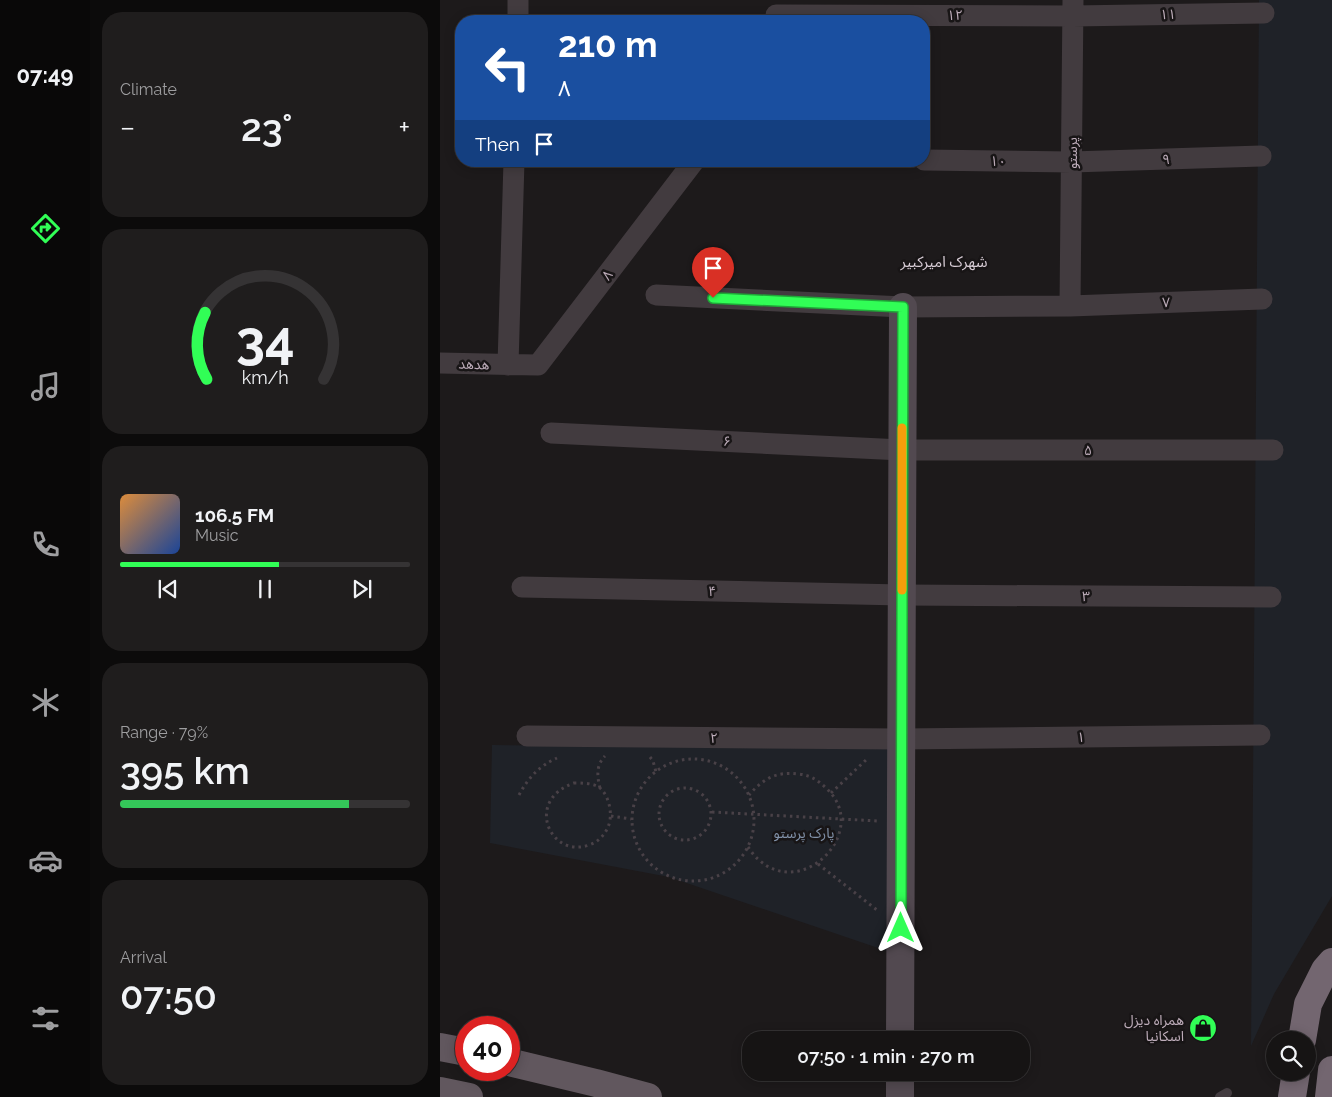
<!DOCTYPE html>
<meta charset="utf-8">
<style>
body{margin:0;font-family:Raleway,"Noto Sans Arabic",sans-serif;background:#1f1d1d;color:#f1f3f6;height:100vh;display:flex;flex-direction:column;font-size:19px;white-space:nowrap}
*{box-sizing:border-box;margin:0}
p{font-size:16px;color:#9e9ea0}
.icon{flex:none;width:28px;height:28px;fill:none;stroke:currentColor;stroke-width:2;stroke-linecap:round;stroke-linejoin:round}
.map{position:relative;flex:1;overflow:hidden}
.details{display:flex;flex-direction:column;gap:12px;padding:12px;background:#0c0b0b;width:350px}
.details>*{flex:none}
.guide{position:absolute;left:15px;top:15px;width:475px;height:152px;border-radius:20px;box-shadow:0 2px 12px #0003,0 0 0 1px #353334;background:#1a4fa0;color:#fff;overflow:hidden}
.tools{position:absolute;left:826px;top:1031px;display:grid;gap:10px}
.tools a{display:grid;place-items:center;width:50px;height:50px;border-radius:50%;background:#161414;box-shadow:0 2px 12px #0003,0 0 0 1px #353334;font-size:25px}
.speed{position:absolute;left:15px;top:1016px;display:flex;gap:10px;font-size:25px;font-weight:700;text-align:center}
.speed>*{display:grid;place-content:center;width:65px;height:65px;border-radius:50%;background:#161414;box-shadow:0 2px 12px #0003,0 0 0 1px #353334;line-height:1}
.speed .limit{border:8px solid #d22;background:#fff;color:#111}
.pin{position:absolute;display:grid;place-items:center;width:42px;height:42px;color:#fff;margin:-51px -21px;border-radius:50% 50% 50% 0;rotate:-45deg;box-shadow:0 0 5px #0007}
.pin .icon{rotate:45deg}
.me{position:absolute;width:55px;margin:-28px;rotate:0deg;stroke-linejoin:round;filter:drop-shadow(0 0 4px #0008)}
.turn{display:flex;align-items:center;gap:18px;height:105px;padding:0 20px;font-size:22px}
.turn .icon{width:65px;height:65px;stroke-width:2.5}
.turn b{display:block;font-size:35px;line-height:42px}
.then{display:flex;align-items:center;height:48px;padding:0 20px;background:#0003;gap:10px;font-size:19px}
.big{font-size:38px;font-weight:600;line-height:1.1}
.details .tile{flex:1;display:flex;flex-direction:column;justify-content:center;gap:8px;min-width:0;padding:0 18px;border-radius:20px;background:#1f1d1d}
.details .dial{align-items:center;gap:0}
.dial svg{height:130px;overflow:visible;fill:none;stroke:#353334;stroke-width:7;stroke-linecap:round;text-anchor:middle}
.dial text{fill:#f1f3f6;stroke:none}
.song{display:flex;align-items:center;gap:15px}
.cover{width:60px;height:60px;border-radius:8px;background:linear-gradient(135deg,hsl(30 70% 55%),hsl(220 70% 35%))}
.played{height:5px;border-radius:2px;background:linear-gradient(90deg,#31fe56 55%,#353334 55%)}
.keys{display:flex;justify-content:space-around;direction:ltr}
.heat{display:flex;justify-content:space-between;align-items:center;font-size:28px;direction:ltr}
.charge{height:8px;border-radius:4px;background:linear-gradient(90deg,#34c759 79%,#353334 0)}
.trip{position:absolute;left:302px;top:1031px;width:288px;height:50px;border-radius:20px;background:#161414;box-shadow:0 2px 12px #0003,0 0 0 1px #353334;font-weight:600;line-height:50px;text-align:center}
main{display:flex;flex:1;min-height:0}
.menu{display:flex;flex-direction:column;width:90px;justify-content:space-around;align-items:center;background:#090808;color:#9e9ea0}
.menu .icon{width:35px;height:35px}
.menu .active{color:#31fe56}
.menu b{font-size:22px;color:#f1f3f6}
.map>svg:first-child{display:block}
.green{fill:#1f2228}
.lines{fill:none;stroke-linecap:round;stroke-linejoin:round}
.path{stroke:#494147;stroke-width:3;stroke-dasharray:2.5 4;stroke-linecap:butt}
.lane{stroke:#423b3f;stroke-width:10}
.street{stroke:#423b3f;stroke-width:21}
.secondary{stroke:#524950;stroke-width:28}
.primary{stroke:#61575e;stroke-width:28}
.highway{stroke:#736670;stroke-width:28}
.route-casing{stroke:#20a538;stroke-width:12}
.route{stroke:#31fe56;stroke-width:9}
.slow{stroke:#f59e0b;stroke-width:9}
.labels{text-anchor:middle;stroke-width:5;stroke-linejoin:round;paint-order:stroke}
.street-label{font-size:14px;fill:#bdacb9;stroke:#181516}
.park-label{font-size:14px;fill:#8292a9;stroke:#181516}
.poi-label{font-size:14px;fill:#bdacb9;stroke:#181516;text-anchor:end}
.neighbourhood-label{font-size:15px;fill:#d8cdd6;stroke:#181516}
</style>
<main>
<nav class="menu">
<b>07:49</b>
<svg class="icon active" aria-label="directions" viewBox="0 0 24 24"><path d="M12 3l9 9-9 9-9-9zM9 14v-3h6M13 9l2 2-2 2"/></svg>
<svg class="icon" aria-label="music" viewBox="0 0 24 24"><path d="M9 18V5l10-2v13"/><circle cx="6" cy="18" r="3"/><circle cx="16" cy="16" r="3"/></svg>
<svg class="icon" aria-label="phone" viewBox="0 0 24 24"><path d="M5 4h4l2 5-3 2q2 4 5 5l2-3 5 2v4C11 20 4 13 5 4z"/></svg>
<svg class="icon" aria-label="climate" viewBox="0 0 24 24"><path d="M12 3v18M4 7l16 10M4 17L20 7"/></svg>
<svg class="icon" aria-label="car" viewBox="0 0 24 24"><path d="M5 17H2v-5l4-1 3-4h7l3 4 3 1v5h-3M9 17h6M6 11h13"/><circle cx="7" cy="17" r="2"/><circle cx="17" cy="17" r="2"/></svg>
<svg class="icon" aria-label="filters" viewBox="0 0 24 24"><path d="M4 7h16M4 17h16"/><circle cx="9" cy="7" r="2"/><circle cx="15" cy="17" r="2"/></svg>
</nav>
<section class="details">
<div class="tile"><p>Climate</p>
<div class="heat"><a>−</a><b class="big">23°</b><a>+</a></div>
</div>
<div class="tile dial"><svg viewBox="0 0 100 80">
<path d="M14 69A42 42 0 1 1 86 69"/>
<path d="M14 69A42 42 0 0 1 13 28" stroke="#31fe56"/>
<text x="50" y="56" font-size="32" font-weight="700">34</text>
<text x="50" y="72" font-size="11">km/h</text>
</svg></div>
<div class="tile">
<div class="song"><i class="cover"></i><div><b>106.5 FM</b><p>Music</p></div></div>
<div class="played"></div>
<div class="keys"><svg class="icon" aria-label="previous" viewBox="0 0 24 24"><path d="M18 5L8 12l10 7zM5 5v14"/></svg><svg class="icon" aria-label="pause" viewBox="0 0 24 24"><path d="M8 5v14M16 5v14"/></svg><svg class="icon" aria-label="next" viewBox="0 0 24 24"><path d="M6 5l10 7-10 7zM19 5v14"/></svg></div>
</div>
<div class="tile"><p>Range · 79%</p><b class="big">395 km</b><div class="charge"></div></div>
<div class="tile"><p>Arrival</p><b class="big">07:50</b></div>
</section>
<div class="map">
<svg width="892" height="1097" viewBox="0 0 892 1097">
<rect width="100%" height="100%" fill="#1d1a1b"/>
<path class="green" d="M 819,0 L 892,0 L 892,896 L 834,994 L 811,1046 Z
M 52,745 L 449,749 L 447,951 L 229,877 L 50,843 Z"/>
<g class="lines">
<path class="path" d="M 210,757 L 213,761 L 216,772
M192 820a61 61 0 1 1 122 0a61 61 0 1 1-122 0Z
M 134,783 C 142,783 154,783 160,788 C 170,797 173,816 168,827 C 164,836 158,842 149,845 C 110,859 84,800 134,783 Z
M 160,788 C 157,776 156,765 165,756
M219 814a26 26 0 1 1 52 0a26 26 0 1 1-52 0Z
M 391,793 L 427,759
M 79,795 C 88,778 99,766 117,758
M 272,812 L 438,821
M 171,816 L 191,819
M 308,847 C 311,851 314,856 318,859 C 362,901 430,832 388,790 C 379,781 371,775 358,774 C 336,771 323,779 309,795
M 378,864 L 437,910"/>
<path class="lane" d="M 780,1097 L 787,1093"/>
<path class="street" d="M 336,15 L 633,16 L 824,13
M 78,21 L 78,0
M 484,160 L 632,162 L 821,156
M 216,295 L 463,307 L 630,306 L 822,299
M 630,306 L 633,0
M 0,363 L 98,365 L 254,161
M 68,365 L 74,161
M 111,433 L 462,450 L 833,450
M 82,587 L 462,595 L 831,597
M 87,736 L 461,739 L 820,735"/>
<path class="secondary" d="M 460,1040 L 463,307
M 460,1097 L 460,1072"/>
<path class="primary" d="M 0,1047 L 26,1052
M 69,1062 L 156,1083 L 208,1097
M 0,1091 L 29,1097"/>
<path class="highway" d="M 862,1040 L 868,1004 L 885,970 L 892,962
M 852,1097 L 856,1072
M 889,1097 L 892,1070"/>
</g>
<g class="lines">
<g class="route-casing">
<path id="route" d="M 273,298 L 463,307 L 461,928"/>
</g>
<use href="#route" class="route"/>
<path class="slow" d="M 462,590 L 462,428"/>
</g>
<defs>
<g id="shop-disc" transform="scale(1.4375)"><circle r="9.5" fill="#31fe56" stroke="#181516"/><path d="M-5-2.5h2.3a2.7 3.5 0 0 1 5.4 0H5L5.5 6h-11ZM-1.5-2.5h3a1.5 2.3 0 0 0-3 0Z" fill="#111"/></g>
</defs>
<g fill-rule="evenodd">
<use href="#shop-disc" x="763" y="1028"/>
</g>
<g class="labels">
<g class="street-label">
<text transform="translate(728 14) rotate(-1)" y="5">۱۱</text>
<text x="515" y="20">۱۲</text>
<text transform="translate(632 153) rotate(-90)" y="5">پرستو</text>
<text transform="translate(726 159) rotate(-2)" y="5">۹</text>
<text transform="translate(558 161) rotate(1)" y="5">۱۰</text>
<text transform="translate(167 275) rotate(-53)" y="5">۸</text>
<text transform="translate(726 302) rotate(-2)" y="5">۷</text>
<text transform="translate(34 364) rotate(2)" y="5">هدهد</text>
<text transform="translate(287 441) rotate(3)" y="5">۶</text>
<text x="648" y="455">۵</text>
<text transform="translate(272 591) rotate(1)" y="5">۴</text>
<text x="646" y="601">۳</text>
<text transform="translate(641 737) rotate(-1)" y="5">۱</text>
<text x="274" y="743">۲</text>
</g>
<g class="park-label">
<text x="364" y="838">پارک پرستو</text>
</g>
<g class="poi-label">
<text x="744" y="1025">همراه دیزل<tspan x="744" dy="16">اسکانیا</tspan></text>
</g>
<g class="neighbourhood-label">
<text x="504" y="267">شهرک امیرکبیر</text>
</g>
</g>
</svg>
<div class="tools">
<a><svg class="icon" aria-label="search" viewBox="0 0 24 24"><circle cx="10" cy="10" r="6"/><path d="M15 15l6 6"/></svg></a>
</div>
<div class="speed"><div class="limit">40</div></div>
<div class="pin" style="left:273px;top:298px;background:#d93025"><svg class="icon" aria-label="arrive" viewBox="0 0 24 24"><path d="M6 21V4h12l-3 4 3 4H6"/></svg></div>
<svg class="me" style="left:461px;top:928px" viewBox="-20 -20 40 40"><path d="M0-17L14 15 0 8-14 15z" fill="#31fe56" stroke="#fff" stroke-width="4"/></svg>
<div class="trip">07:50 · 1 min · 270 m</div>
<div class="guide">
<div class="turn"><svg class="icon" aria-label="left" viewBox="0 0 24 24"><path d="M17 20v-9H6M10 6l-5 5 5 5"/></svg><div><b>210 m</b>۸</div></div>
<div class="then">Then<svg class="icon" aria-label="arrive" viewBox="0 0 24 24"><path d="M6 21V4h12l-3 4 3 4H6"/></svg></div>
</div>
</div>
</main>
